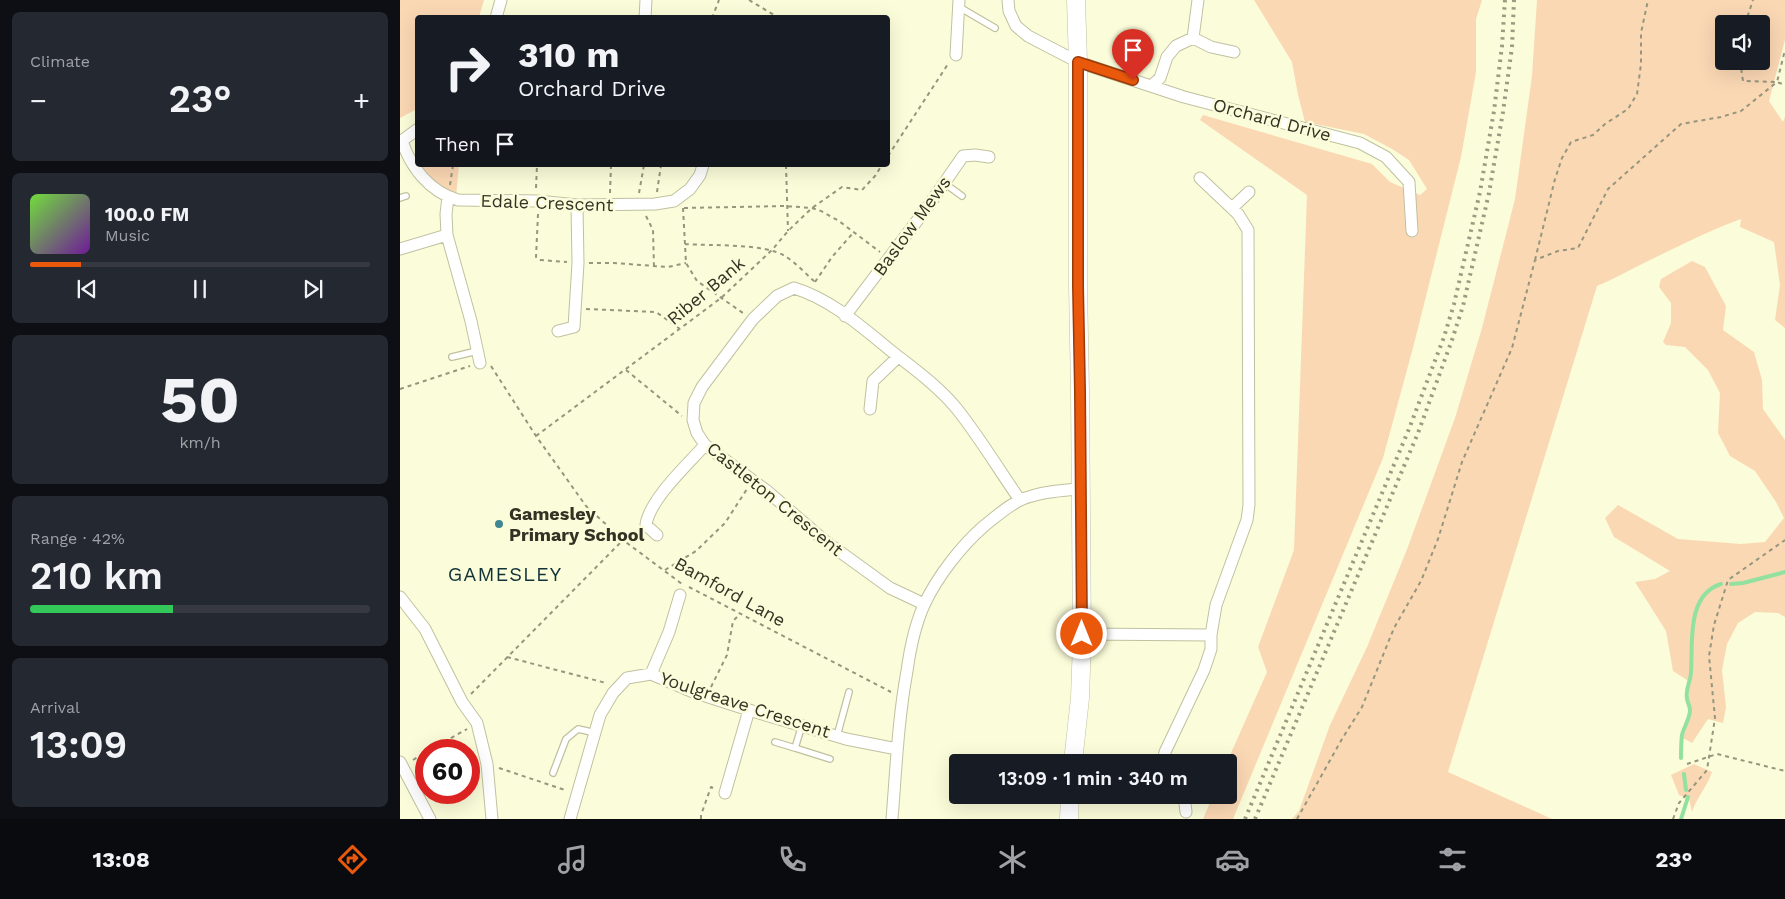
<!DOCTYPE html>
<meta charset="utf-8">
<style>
body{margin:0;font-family:"Work Sans",sans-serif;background:#242831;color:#f1f3f6;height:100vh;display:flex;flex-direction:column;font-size:19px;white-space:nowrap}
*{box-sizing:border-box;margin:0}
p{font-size:16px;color:#9ea1a6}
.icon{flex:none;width:28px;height:28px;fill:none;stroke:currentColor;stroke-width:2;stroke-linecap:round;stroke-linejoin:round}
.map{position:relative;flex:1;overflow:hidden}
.side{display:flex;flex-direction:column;gap:12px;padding:12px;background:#0d0f14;width:400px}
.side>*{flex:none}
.banner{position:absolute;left:15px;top:15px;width:475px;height:152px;border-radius:5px;box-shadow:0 5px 20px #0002;background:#171b24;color:#f1f3f6;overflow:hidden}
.tools{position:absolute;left:1315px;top:15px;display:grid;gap:10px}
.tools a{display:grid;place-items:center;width:55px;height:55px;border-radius:5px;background:#171b24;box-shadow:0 5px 20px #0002;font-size:25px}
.speed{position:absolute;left:15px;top:739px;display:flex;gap:10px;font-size:25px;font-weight:700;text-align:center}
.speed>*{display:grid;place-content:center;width:65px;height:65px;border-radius:50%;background:#171b24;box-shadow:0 5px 20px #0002;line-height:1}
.speed .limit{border:8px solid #d22;background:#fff;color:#111}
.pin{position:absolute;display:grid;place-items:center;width:42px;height:42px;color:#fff;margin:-51px -21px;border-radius:50% 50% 50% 0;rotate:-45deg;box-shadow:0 0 5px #0007}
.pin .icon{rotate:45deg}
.me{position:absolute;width:55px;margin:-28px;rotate:0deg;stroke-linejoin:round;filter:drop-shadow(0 0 4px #0008)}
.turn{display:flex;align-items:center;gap:18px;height:105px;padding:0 20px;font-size:22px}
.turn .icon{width:65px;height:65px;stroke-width:2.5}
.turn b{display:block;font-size:35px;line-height:42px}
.then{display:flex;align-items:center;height:48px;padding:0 20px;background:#0003;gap:10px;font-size:19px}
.big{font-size:38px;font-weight:600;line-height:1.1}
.side .tile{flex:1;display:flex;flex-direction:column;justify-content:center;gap:8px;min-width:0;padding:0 18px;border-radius:8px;background:#242831}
.side .dial{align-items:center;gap:0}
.dial b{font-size:65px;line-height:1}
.song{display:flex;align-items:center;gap:15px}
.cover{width:60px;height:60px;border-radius:8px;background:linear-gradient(135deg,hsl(100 70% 55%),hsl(280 70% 35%))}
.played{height:5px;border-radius:2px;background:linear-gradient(90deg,#ea580c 15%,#363941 15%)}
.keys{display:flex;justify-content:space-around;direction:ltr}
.heat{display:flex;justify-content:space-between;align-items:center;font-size:28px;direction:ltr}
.charge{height:8px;border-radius:4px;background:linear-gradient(90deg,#34c759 42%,#363941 0)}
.trip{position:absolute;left:549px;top:754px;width:288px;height:50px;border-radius:5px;background:#171b24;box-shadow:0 5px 20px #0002;font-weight:600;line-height:50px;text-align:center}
.tabs{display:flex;height:80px;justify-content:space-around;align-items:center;background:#090b0e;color:#9ea1a6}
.tabs .icon{width:35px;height:35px}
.tabs .active{color:#ea580c}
.tabs b{font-size:22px;color:#f1f3f6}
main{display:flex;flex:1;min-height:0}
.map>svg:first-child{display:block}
.green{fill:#fbd8b4;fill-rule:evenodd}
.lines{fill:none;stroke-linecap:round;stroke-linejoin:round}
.stream{stroke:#92e19f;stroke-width:4}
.lane-casing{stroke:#c1c1a0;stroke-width:8}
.street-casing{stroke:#c1c1a0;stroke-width:13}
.primary-casing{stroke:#c1c1a0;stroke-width:19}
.path{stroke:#95967d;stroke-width:2;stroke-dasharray:4 4;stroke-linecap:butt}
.lane{stroke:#fff;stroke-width:5.5}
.street{stroke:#fff;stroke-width:11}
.primary{stroke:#fff;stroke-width:18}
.rail{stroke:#9a9b82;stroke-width:4;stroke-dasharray:2.5 5;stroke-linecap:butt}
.route-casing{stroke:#983908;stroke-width:12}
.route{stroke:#ea580c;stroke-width:9}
.poi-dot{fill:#418792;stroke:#fbfcd9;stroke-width:2}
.labels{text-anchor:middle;stroke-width:5;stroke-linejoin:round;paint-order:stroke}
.street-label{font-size:18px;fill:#333325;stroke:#fbfcd9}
.poi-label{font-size:18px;font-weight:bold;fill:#333325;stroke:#fbfcd9;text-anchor:start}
.quarter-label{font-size:20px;letter-spacing:1px;fill:#103238;stroke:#fbfcd9}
</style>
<main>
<section class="side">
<div class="tile"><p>Climate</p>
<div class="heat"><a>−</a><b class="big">23°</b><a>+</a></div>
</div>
<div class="tile">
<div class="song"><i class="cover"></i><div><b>100.0 FM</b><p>Music</p></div></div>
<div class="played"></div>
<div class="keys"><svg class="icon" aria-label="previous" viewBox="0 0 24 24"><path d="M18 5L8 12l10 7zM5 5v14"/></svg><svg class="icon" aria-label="pause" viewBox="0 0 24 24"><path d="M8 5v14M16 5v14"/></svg><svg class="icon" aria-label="next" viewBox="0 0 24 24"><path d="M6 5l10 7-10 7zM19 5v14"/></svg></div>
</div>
<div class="tile dial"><b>50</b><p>km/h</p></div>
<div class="tile"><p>Range · 42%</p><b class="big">210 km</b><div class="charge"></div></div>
<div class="tile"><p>Arrival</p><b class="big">13:09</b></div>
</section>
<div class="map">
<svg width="1385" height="819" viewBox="0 0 1385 819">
<rect width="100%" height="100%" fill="#fbfcd9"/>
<path class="green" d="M 0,0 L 84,0 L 79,17 L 18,18 L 17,109 L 0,118 Z
M 854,0 L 1082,0 L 1076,19 L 1076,72 L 1061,157 L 1014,344 L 983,458 L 833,819 L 803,819 L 813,795 L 828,795 L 827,762 L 867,672 L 858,647 L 894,550 L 907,195 L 800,120 L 803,115 L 972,164 L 990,182 L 1020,195 L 1027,189 L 1009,160 L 992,149 L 964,134 L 905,122 L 898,95 L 892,62 Z
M 1137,0 L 1385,0 L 1385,40 L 1369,101 L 1383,122 L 1385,117 L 1385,328 L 1375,320 L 1380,285 L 1374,242 L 1340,227 L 1341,219 C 1308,231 1277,247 1246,262 C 1229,270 1214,279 1197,286 L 1048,772 L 1152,819 L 892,819 L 899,811 L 930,725 L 967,647 L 1006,552 L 1055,418 L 1082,328 L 1115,199 L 1132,76 ZM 1324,24 L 1361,24 L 1361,61 L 1324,61 Z
M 18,165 L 59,165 L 56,197 L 37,186 Z
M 1292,261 L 1305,267 L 1326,306 L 1323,330 L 1354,352 L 1362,380 L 1363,409 L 1385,440 L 1385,617 L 1378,613 L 1355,612 L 1338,623 L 1327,644 L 1322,670 L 1326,707 L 1323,723 L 1308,719 L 1292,743 L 1283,738 L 1292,710 L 1288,698 L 1290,682 L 1273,671 L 1266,631 L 1235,582 L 1255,579 L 1270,571 L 1214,537 L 1205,518 L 1218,505 L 1278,539 L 1341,544 L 1365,542 L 1384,518 L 1376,502 L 1355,471 L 1330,456 L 1318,433 L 1320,393 L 1308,370 L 1285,347 L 1266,345 L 1263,342 L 1271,323 L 1271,303 L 1259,287 L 1261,279 Z
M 1294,764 L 1312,772 C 1307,787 1297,797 1292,812 L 1289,799 L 1279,795 L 1271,775 Z"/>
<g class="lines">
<path class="stream" d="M 1331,584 L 1343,583 L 1385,572
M 1281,758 C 1281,751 1281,743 1282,735 C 1284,727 1290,718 1290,710 C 1290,706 1287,702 1287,698 C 1285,689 1291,681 1291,672 C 1293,643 1286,595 1321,584
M 1284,774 L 1286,790
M 1281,819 L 1288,797"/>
<g class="lane-casing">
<path id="lane" d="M 559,7 L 595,28
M 544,183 L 562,196
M 0,198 L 6,196
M 52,357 L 77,351
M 402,725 L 395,748 L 430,759
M 437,736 L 449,692
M 375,742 L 395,748
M 153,773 L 166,739 L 178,729 L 196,733"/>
</g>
<g class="street-casing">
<path id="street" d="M 608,0 L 609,11 L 616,26 L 628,36 L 678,62 L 784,97 L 960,143 L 986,157 L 1009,182 L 1012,231
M 96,18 L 101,0
M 245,18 L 246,0
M 793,38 L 811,47 L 834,52
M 556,55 L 559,0
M 751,86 L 760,78 L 767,57 L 776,46 L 793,38 L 798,0
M 2,141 C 11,168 30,192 58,200 L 138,201 L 177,205 L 255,204 L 274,201 L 290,189 L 300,175 L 303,165
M 0,142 L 18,129
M 48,197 L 46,214 L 47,235 L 71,321 L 80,363
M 832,208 L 849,192
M 0,249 L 47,235
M 445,316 L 529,205 L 563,156 L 575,155 L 589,157
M 158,331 L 174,327 L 178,263 L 177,205
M 470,409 L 473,381 L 498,357
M 257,535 L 246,525 C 249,500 288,464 305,445
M 0,597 L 25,629 L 62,702 L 77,723 L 87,764 L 92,819
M 524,604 L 490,588 L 425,541 L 367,491 L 305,445 L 297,433 L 293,420 L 294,403 L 302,387 L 353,319 L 377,296 L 394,288 C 433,300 464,329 495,354 C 517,371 540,388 557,409 C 580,438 599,470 620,500
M 682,634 L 811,635
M 251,674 L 269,632 L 280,595
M 731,761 L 763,761
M 0,762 L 30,819
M 763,762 L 765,752 L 804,670 L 811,649 L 811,635 L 816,605 L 847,520 L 849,505 L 848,230 L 838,214 L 800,178
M 325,793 L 349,710
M 784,795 L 786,812
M 170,819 L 200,715 L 213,693 L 227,678 L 251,674 L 293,692 L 349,710 L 446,739 L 497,749
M 492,819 C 496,770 498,720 507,671 C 510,649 515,625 524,605 C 537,577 561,546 584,526 C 598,515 614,500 632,496 C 648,491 665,490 681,489"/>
</g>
<g class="primary-casing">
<path id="primary" d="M 673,762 L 680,698 L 682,641 L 680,391 L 678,286 L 678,62 L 676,0
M 669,819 L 670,795"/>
</g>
<path class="path" d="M 349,0 L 379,18
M 312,18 L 319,0
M 1345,24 L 1353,0
M 1340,61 L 1343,81 L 1377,82 L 1385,50
M 488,156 L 548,64
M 386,165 L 388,231
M 50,185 L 53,165
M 136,188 L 137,165
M 257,192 L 261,165
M 210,193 L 211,165
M 239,193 L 244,165
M 283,208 L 286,263 L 297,281 L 343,313
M 284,208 L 386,206 L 412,208 L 421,211 L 439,221 L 480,252
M 138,214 L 136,257 L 140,260 L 167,262
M 246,216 L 253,230 L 254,267
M 285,244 C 312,246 363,243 385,256 C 396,263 406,274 415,282
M 1135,260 L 1155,179 L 1162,158 L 1171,142 L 1193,135 L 1205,124 L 1228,109 L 1237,94 L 1241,64 L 1241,33 L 1248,0
M 189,263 L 214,263 L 268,267 L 286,263
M 415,282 L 432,257 L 453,233
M 186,309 L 256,312 L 280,329
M 91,366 L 136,436 L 186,506 L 223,540 L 282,584
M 226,370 L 282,416
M 0,389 L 70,366
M 136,436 L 321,298 L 372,250 L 388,231 L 412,208 L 442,187 L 462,190 L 475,176 L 482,165
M 265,570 L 296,551 L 325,523 L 347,489
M 289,587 L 491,692
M 107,657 L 206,683
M 311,687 L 327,655 L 333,621 L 340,614
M 71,694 L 223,540 L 237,531
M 30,750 L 67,729
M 13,760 L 26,752
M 1287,764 L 1317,754 L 1385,771
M 99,768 L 165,790
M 301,819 L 301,815 L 311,787 L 315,789
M 897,819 L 942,739 L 962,707 L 994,628 L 1021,581 L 1038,539 L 1062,462 L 1112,348 L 1135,260 L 1158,251 L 1178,248 L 1208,189 L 1281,124 L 1321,117 L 1341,111 L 1377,82 L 1385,85
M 1273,819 L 1279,803 L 1307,770 L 1315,718 L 1309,656 L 1314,625 L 1328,580 L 1385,540"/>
<use href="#lane" class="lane"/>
<use href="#street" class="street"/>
<use href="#primary" class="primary"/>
<path class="rail" d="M 845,819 L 1009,429 L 1044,337 L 1054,304 L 1080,192 L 1094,111 L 1102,46 L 1105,0
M 855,819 L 1018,433 L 1052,340 L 1063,306 L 1089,193 L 1103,112 L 1112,47 L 1114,0"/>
</g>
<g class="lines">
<g class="route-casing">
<path id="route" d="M 682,634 L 680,391 L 678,286 L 678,62 L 733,80"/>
</g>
<use href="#route" class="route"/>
</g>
<circle class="poi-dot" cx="99" cy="524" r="5"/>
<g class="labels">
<g class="street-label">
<text transform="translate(872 120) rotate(15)" y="6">Orchard Drive</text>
<text transform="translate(147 203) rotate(2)" y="6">Edale Crescent</text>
<text transform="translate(512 226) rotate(-54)" y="6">Baslow Mews</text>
<text transform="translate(306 291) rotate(-40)" y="6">Riber Bank</text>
<text transform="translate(375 499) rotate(39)" y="6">Castleton Crescent</text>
<text transform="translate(330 592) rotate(29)" y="6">Bamford Lane</text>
<text transform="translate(345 705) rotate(18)" y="6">Youlgreave Crescent</text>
</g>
<g class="poi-label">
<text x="109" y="520">Gamesley<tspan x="109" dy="21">Primary School</tspan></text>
</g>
<g class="quarter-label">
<text x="105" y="581">GAMESLEY</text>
</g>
</g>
</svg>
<div class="tools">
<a><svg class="icon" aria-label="sound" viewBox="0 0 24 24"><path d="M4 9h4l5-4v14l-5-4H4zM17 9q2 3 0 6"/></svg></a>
</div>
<div class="speed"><div class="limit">60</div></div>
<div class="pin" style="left:733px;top:80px;background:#d93025"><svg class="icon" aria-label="arrive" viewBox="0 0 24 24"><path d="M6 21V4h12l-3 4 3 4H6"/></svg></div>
<svg class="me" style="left:682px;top:634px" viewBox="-20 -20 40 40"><circle r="17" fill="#ea580c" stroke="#fff" stroke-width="3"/><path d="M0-11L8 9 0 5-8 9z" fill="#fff"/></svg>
<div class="trip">13:09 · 1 min · 340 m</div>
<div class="banner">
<div class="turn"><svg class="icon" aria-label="right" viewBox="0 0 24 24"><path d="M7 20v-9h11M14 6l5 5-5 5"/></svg><div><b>310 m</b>Orchard Drive</div></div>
<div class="then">Then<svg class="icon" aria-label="arrive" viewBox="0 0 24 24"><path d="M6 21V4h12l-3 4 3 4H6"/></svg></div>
</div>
</div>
</main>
<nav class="tabs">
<b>13:08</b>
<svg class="icon active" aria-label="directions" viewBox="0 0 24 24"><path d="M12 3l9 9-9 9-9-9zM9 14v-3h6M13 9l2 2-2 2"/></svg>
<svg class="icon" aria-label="music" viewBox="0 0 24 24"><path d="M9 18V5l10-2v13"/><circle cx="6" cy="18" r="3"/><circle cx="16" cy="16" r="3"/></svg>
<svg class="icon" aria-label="phone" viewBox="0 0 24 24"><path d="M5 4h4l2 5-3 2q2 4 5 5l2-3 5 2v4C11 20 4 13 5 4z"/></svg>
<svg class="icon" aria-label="climate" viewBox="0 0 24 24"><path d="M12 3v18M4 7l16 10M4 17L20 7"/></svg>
<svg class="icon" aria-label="car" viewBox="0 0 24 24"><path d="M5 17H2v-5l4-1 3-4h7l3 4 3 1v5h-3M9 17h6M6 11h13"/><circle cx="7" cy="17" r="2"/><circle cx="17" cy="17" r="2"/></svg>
<svg class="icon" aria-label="filters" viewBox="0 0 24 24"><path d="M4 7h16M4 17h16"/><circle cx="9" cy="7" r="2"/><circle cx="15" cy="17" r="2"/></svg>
<b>23°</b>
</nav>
